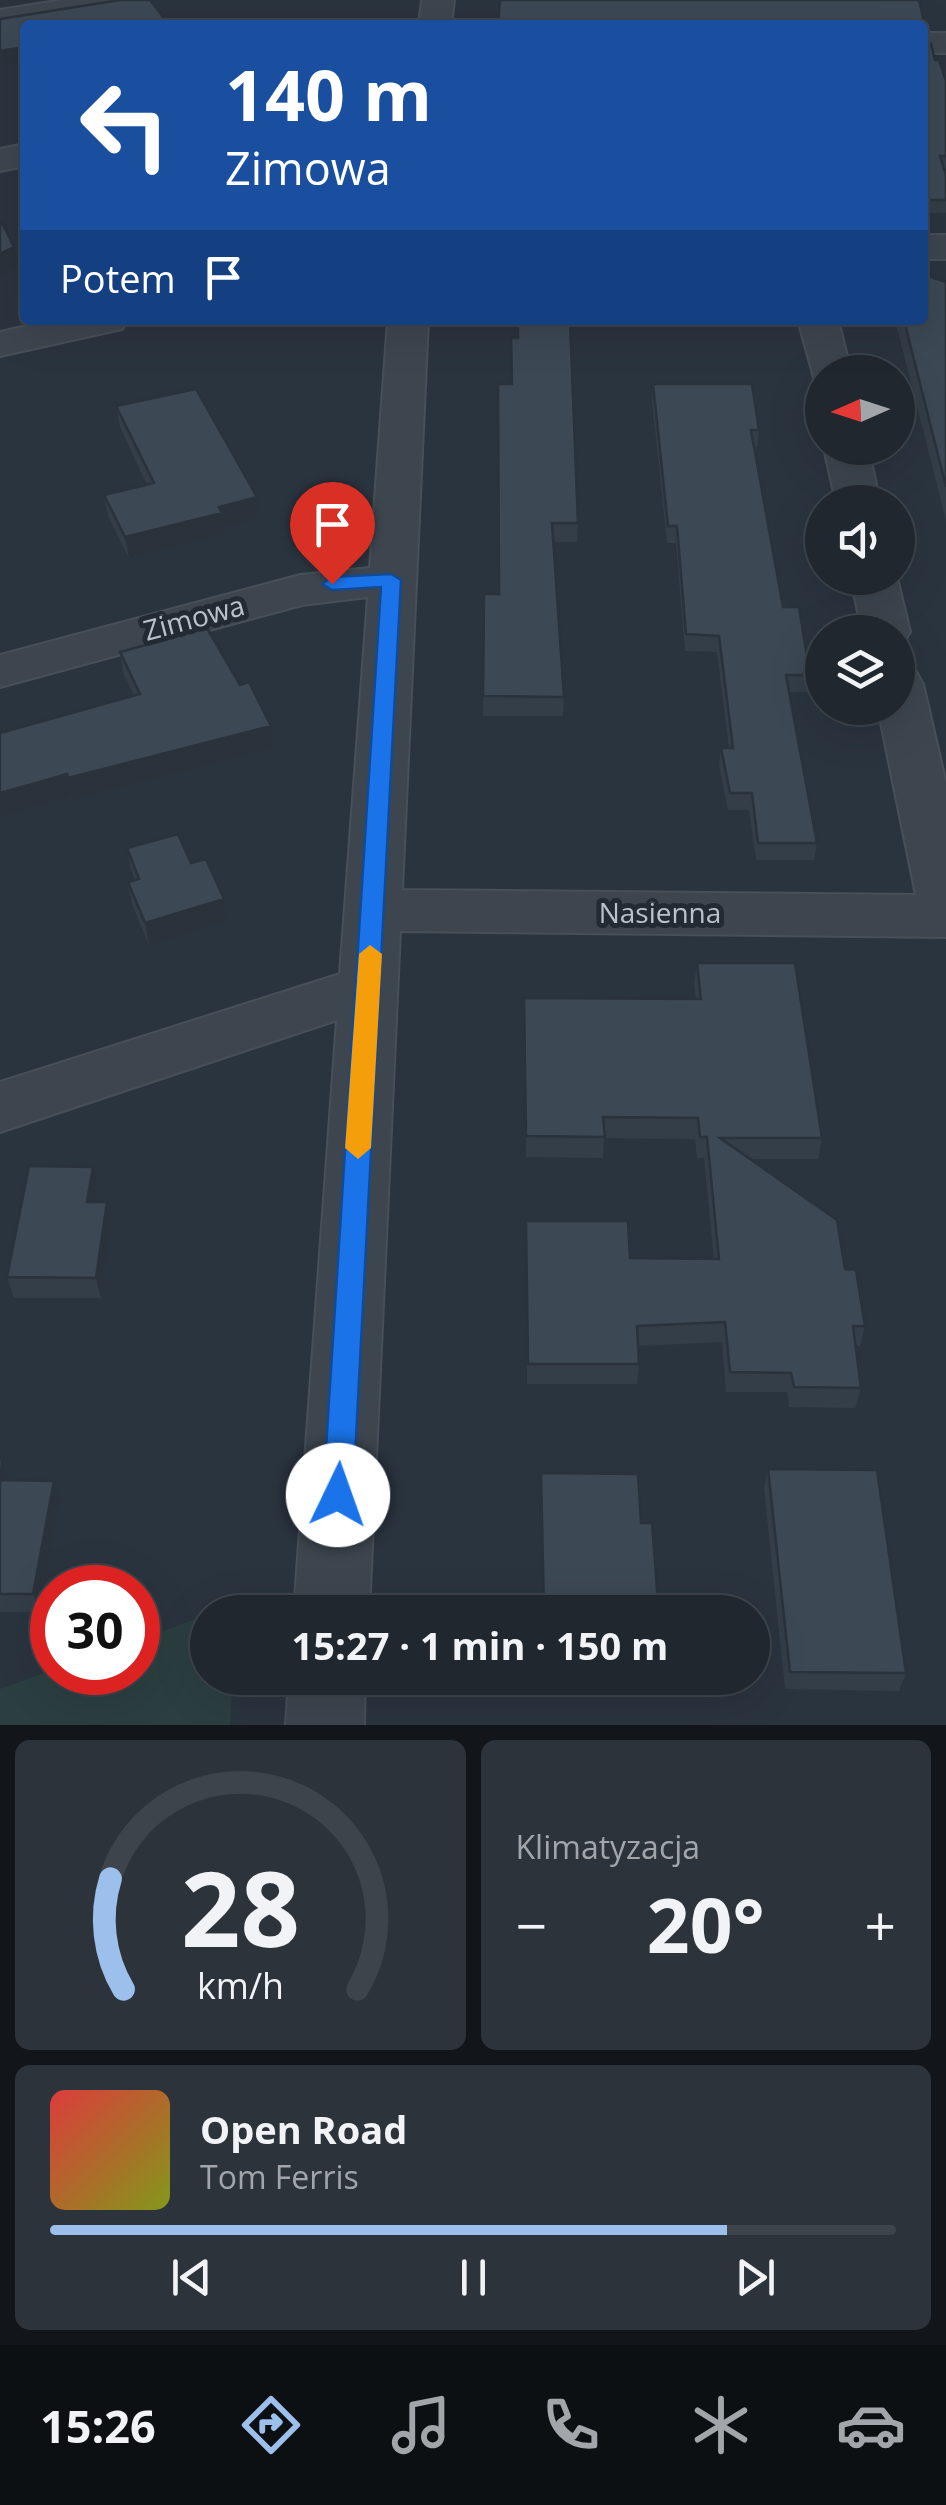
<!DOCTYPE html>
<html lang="pl">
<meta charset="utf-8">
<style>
body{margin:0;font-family:"Open Sans",sans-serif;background:#2d333b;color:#f1f3f6;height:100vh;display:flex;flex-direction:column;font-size:38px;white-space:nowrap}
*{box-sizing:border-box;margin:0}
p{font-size:32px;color:#a2a5aa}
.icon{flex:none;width:55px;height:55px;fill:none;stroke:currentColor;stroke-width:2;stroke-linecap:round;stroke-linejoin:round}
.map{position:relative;height:1725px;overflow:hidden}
.side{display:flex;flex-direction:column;gap:15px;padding:15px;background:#12151a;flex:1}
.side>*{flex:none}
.top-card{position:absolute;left:20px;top:20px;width:908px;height:305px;border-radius:10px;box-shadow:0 10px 40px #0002,0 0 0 2px #3d444b;background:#1a4fa0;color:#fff;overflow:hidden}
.needle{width:65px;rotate:267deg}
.fabs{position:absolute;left:805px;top:355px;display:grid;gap:20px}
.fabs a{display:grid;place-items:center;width:110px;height:110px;border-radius:50%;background:#20272f;box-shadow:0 10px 40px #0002,0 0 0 2px #3d444b;font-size:50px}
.speed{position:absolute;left:30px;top:1565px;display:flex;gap:20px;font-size:50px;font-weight:700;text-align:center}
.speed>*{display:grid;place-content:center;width:130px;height:130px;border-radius:50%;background:#20272f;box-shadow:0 10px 40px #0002,0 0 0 2px #3d444b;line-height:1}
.speed .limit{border:15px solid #d22;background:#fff;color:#111}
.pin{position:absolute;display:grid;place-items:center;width:85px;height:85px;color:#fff;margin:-102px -42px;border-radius:50% 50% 50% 0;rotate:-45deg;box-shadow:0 0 10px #0007}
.pin .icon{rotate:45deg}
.me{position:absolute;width:110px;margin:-55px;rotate:3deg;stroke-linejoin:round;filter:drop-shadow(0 0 8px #0008)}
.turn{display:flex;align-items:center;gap:35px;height:210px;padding:0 40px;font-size:45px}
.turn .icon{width:130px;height:130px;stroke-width:2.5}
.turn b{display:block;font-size:70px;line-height:85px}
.then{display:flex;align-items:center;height:95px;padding:0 40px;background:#0003;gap:20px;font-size:38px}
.big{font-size:75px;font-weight:700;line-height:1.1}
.side .tile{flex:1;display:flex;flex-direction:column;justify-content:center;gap:15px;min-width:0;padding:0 35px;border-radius:15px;background:#2d333b}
.side .dial{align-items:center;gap:0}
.dial svg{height:260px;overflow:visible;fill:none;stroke:#3d444b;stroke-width:7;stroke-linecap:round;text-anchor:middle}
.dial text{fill:#f1f3f6;stroke:none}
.song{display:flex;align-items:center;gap:30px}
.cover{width:120px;height:120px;border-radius:15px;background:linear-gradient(135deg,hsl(0 70% 55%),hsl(70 70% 35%))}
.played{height:10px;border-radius:5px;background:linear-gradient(90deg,#9cbfec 80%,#3d444b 80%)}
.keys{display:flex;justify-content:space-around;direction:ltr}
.heat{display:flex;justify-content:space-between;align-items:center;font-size:55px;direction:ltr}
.side .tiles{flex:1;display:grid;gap:15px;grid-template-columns:1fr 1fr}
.tile:last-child{grid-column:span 2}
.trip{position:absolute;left:190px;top:1595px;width:580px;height:100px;border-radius:50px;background:#20272f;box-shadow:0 10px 40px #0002,0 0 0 2px #3d444b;font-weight:700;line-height:100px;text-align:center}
.dock{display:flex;height:160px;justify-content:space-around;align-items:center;background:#0d1013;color:#a2a5aa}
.dock .icon{width:70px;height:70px}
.dock .selected{color:#9cbfec}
.dock b{font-size:45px;color:#f1f3f6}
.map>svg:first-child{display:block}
.green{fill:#2c3f40}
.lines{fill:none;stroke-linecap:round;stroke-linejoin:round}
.minor-casing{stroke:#474f58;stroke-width:4}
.minor{fill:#3d464f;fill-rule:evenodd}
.wall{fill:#343e48}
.shaded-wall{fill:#2a323b}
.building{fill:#3c4854;stroke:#2a323b;stroke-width:2.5}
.route{fill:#1a73e8;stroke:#114b97;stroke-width:2.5}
.slow{fill:#f59e0b}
.labels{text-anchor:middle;stroke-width:10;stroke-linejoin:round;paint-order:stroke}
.street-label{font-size:28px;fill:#bac1c9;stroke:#222b34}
</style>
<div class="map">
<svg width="946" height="1725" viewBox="0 0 946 1725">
<rect width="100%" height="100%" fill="#2a343f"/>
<path class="green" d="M 207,1615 L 208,1678 L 233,1678 L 230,1725 L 0,1725 L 0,1689 L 52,1670 L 138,1672 L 138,1640 Z"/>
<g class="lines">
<g class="minor-casing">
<path id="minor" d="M 63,0 L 137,0 L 121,10 L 0,30 L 0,10 Z
M 422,0 L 454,0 L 451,25 L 419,25 Z
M 922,33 L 946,33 L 946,53 L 922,53 Z
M 25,144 L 25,166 L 0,171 L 0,149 Z
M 922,235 L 946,235 L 946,259 L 922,259 Z
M 53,320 L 128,320 L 122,329 L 0,356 L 0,332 Z
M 388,320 L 428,320 L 402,890 L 916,895 L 878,708 L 898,708 L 898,668 L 916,672 L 923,684 L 946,784 L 946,937 L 400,931 L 369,1612 L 294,1612 L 337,1020 L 0,1132 L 0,1082 L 340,974 L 368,597 L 302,605 L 0,687 L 0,655 L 300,575 L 370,568 Z
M 798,320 L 838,320 L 851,372 L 822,372 L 822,383 L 815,381 Z
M 824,448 L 868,448 L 880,502 L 836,502 Z
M 851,578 L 897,578 L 910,632 L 903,643 L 898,645 L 898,632 L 862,632 Z
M 289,1678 L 365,1678 L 364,1725 L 286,1725 Z"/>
</g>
<use href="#minor" class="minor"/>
</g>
<path class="wall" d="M 922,41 L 935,60 L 946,81 L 946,169 L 944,169 L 946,175 L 946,213 L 922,213 Z
M 946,282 L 946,520 L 895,320 L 922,320 Z
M 511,384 L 578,523 L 577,542 L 553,542 L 564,697 L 563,716 L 483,716 L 484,594 L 498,594 Z
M 653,384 L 759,430 L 757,447 L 754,447 L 783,607 L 810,675 L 807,692 L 789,692 L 817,843 L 814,860 L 756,860 L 749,810 L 728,810 L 719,765 L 721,748 L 729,748 L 717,652 L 685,651 L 676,543 L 667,543 L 652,400 Z
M 116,406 L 257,497 L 259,518 L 224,527 L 225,534 L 129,558 L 108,516 L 104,495 L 147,485 L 120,427 Z
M 120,652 L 273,748 L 72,800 L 71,796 L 0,817 L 134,695 L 123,673 Z
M 127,848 L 191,863 L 224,899 L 227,921 L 149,945 L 132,904 L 128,882 L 135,880 L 131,870 Z
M 697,963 L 822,1138 L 818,1159 L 750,1159 L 845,1269 L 865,1326 L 860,1346 L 855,1346 L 861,1388 L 855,1408 L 789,1407 L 787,1392 L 726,1392 L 722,1342 L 638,1346 L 639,1364 L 637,1384 L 527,1384 L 526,1221 L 630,1258 L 714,1259 L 704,1158 L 697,1158 L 695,1139 L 604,1138 L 603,1158 L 526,1157 L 524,998 L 696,999 L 694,985 Z
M 98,1188 L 96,1202 L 107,1202 L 112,1223 L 101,1298 L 14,1298 L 7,1277 Z
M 0,1460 L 8,1480 L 54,1481 L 60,1500 L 40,1612 L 0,1612 Z
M 768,1469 L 906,1673 L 899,1691 L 785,1689 L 764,1488 Z
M 541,1473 L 641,1523 L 658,1602 L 657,1612 L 543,1612 Z"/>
<path class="shaded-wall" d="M 0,0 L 39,0 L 0,6 Z
M 25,47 L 25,61 L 0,65 L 0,51 Z
M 14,247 L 18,267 L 0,275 L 0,254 Z
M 257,497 L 259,518 L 224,527 L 225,534 L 129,558 L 125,537 L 219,507 Z
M 271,726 L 273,748 L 72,800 L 68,778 Z
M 67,774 L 71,796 L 0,817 L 0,793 Z
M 224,899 L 227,921 L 149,945 L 145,923 Z
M 93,1167 L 98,1188 L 93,1223 L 87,1202 Z
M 107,1202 L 112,1223 L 101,1298 L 96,1278 Z
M 2,1460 L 8,1480 L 0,1485 L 0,1469 Z
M 54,1481 L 60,1500 L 40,1612 L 33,1594 Z"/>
<path class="building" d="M 120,0 L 150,0 L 167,22 L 150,25 L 25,25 L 25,47 L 0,51 L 0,19 Z
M 500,0 L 919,0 L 923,17 L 922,25 L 498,25 Z
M 922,41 L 931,44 L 935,60 L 939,60 L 946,81 L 946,156 L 940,156 L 946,175 L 946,200 L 922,200 Z
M 0,219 L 14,247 L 0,254 Z
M 922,274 L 946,282 L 946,487 L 904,320 L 922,320 Z
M 518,320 L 570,320 L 578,523 L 552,523 L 564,697 L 483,696 L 484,594 L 499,594 L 498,384 L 512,384 L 511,338 L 518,338 Z
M 653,384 L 752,384 L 759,430 L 751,430 L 783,607 L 799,607 L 810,675 L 786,675 L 817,843 L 758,843 L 752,793 L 730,793 L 721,748 L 733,748 L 719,636 L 686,634 L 677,526 L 668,526 Z
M 196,389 L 257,497 L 219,507 L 222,513 L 125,537 L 104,495 L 154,483 L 116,406 Z
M 207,628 L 240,685 L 249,682 L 271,726 L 68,778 L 67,774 L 0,793 L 0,733 L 140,694 L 120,652 Z
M 178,834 L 191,863 L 206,859 L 224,899 L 145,923 L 128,882 L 139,879 L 127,848 Z
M 697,963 L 795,963 L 822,1138 L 720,1138 L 837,1220 L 845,1269 L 856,1270 L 865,1326 L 853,1326 L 861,1388 L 794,1387 L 791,1373 L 730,1372 L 725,1322 L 637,1326 L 639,1364 L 528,1364 L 526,1221 L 628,1221 L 630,1258 L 719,1259 L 707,1137 L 700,1137 L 698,1118 L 603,1117 L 605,1137 L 526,1136 L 524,998 L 701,999 Z
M 29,1166 L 93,1167 L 87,1202 L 107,1202 L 96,1278 L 7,1277 Z
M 768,1469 L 877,1470 L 906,1673 L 790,1672 Z
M 541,1473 L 638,1474 L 641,1523 L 652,1523 L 658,1602 L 644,1602 L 645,1612 L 544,1612 Z
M 0,1480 L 54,1481 L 33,1594 L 0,1594 Z"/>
<path class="route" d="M 391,574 L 401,580 L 353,1495 L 349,1505 L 338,1509 L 327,1505 L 323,1495 L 381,587 L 332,590 L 322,584 L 332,577 Z"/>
<path class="slow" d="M 370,945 L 382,954 L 371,1148 L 358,1159 L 345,1148 L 359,954 Z"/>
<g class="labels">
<g class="street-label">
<text transform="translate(194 618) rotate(-15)" y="10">Zimowa</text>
<text x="660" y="923">Nasienna</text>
</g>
</g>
</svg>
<div class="fabs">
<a><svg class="needle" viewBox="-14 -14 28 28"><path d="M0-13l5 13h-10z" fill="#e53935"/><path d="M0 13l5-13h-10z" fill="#a2a5aa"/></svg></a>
<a><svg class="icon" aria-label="sound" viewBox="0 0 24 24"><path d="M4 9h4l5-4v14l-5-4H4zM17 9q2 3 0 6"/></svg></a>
<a><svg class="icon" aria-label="layers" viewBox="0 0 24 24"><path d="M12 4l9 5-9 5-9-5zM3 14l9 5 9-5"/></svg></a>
</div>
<div class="speed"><div class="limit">30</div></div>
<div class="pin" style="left:332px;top:584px;background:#d93025"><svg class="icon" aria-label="arrive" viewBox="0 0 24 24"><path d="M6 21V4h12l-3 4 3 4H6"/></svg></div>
<svg class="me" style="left:338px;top:1495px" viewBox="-20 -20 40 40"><circle r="19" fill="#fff"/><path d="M0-13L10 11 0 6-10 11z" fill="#1a73e8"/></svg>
<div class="trip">15:27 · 1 min · 150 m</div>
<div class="top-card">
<div class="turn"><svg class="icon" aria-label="left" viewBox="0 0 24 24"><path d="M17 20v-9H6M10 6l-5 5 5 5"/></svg><div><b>140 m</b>Zimowa</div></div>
<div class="then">Potem<svg class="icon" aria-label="arrive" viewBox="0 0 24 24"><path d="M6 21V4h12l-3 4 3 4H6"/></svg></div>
</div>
</div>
<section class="side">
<div class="tiles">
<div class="tile dial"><svg viewBox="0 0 100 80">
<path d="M14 69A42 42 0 1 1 86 69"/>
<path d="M14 69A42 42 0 0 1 10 35" stroke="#9cbfec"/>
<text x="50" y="56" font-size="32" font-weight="700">28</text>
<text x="50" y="72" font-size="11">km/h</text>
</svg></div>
<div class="tile"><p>Klimatyzacja</p>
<div class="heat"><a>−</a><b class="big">20°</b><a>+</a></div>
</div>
<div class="tile">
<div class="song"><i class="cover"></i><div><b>Open Road</b><p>Tom Ferris</p></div></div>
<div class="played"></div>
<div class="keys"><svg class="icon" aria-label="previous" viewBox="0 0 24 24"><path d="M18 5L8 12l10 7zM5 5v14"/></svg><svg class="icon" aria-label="pause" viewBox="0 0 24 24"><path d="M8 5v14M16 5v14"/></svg><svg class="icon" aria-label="next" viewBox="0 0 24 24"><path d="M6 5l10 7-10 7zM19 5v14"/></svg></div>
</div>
</div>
</section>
<nav class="dock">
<b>15:26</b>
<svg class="icon selected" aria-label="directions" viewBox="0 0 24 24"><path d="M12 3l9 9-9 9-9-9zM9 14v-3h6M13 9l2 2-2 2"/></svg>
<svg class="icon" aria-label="music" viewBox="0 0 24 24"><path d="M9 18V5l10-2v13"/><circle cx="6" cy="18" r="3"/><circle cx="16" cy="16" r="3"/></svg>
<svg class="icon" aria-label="phone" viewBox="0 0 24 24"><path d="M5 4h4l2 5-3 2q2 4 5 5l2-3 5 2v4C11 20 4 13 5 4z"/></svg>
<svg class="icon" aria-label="climate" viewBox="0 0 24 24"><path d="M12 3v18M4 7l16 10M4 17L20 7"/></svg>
<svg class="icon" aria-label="car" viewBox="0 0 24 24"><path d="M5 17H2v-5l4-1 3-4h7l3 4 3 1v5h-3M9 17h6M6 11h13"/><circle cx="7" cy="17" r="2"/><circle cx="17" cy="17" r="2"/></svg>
</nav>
